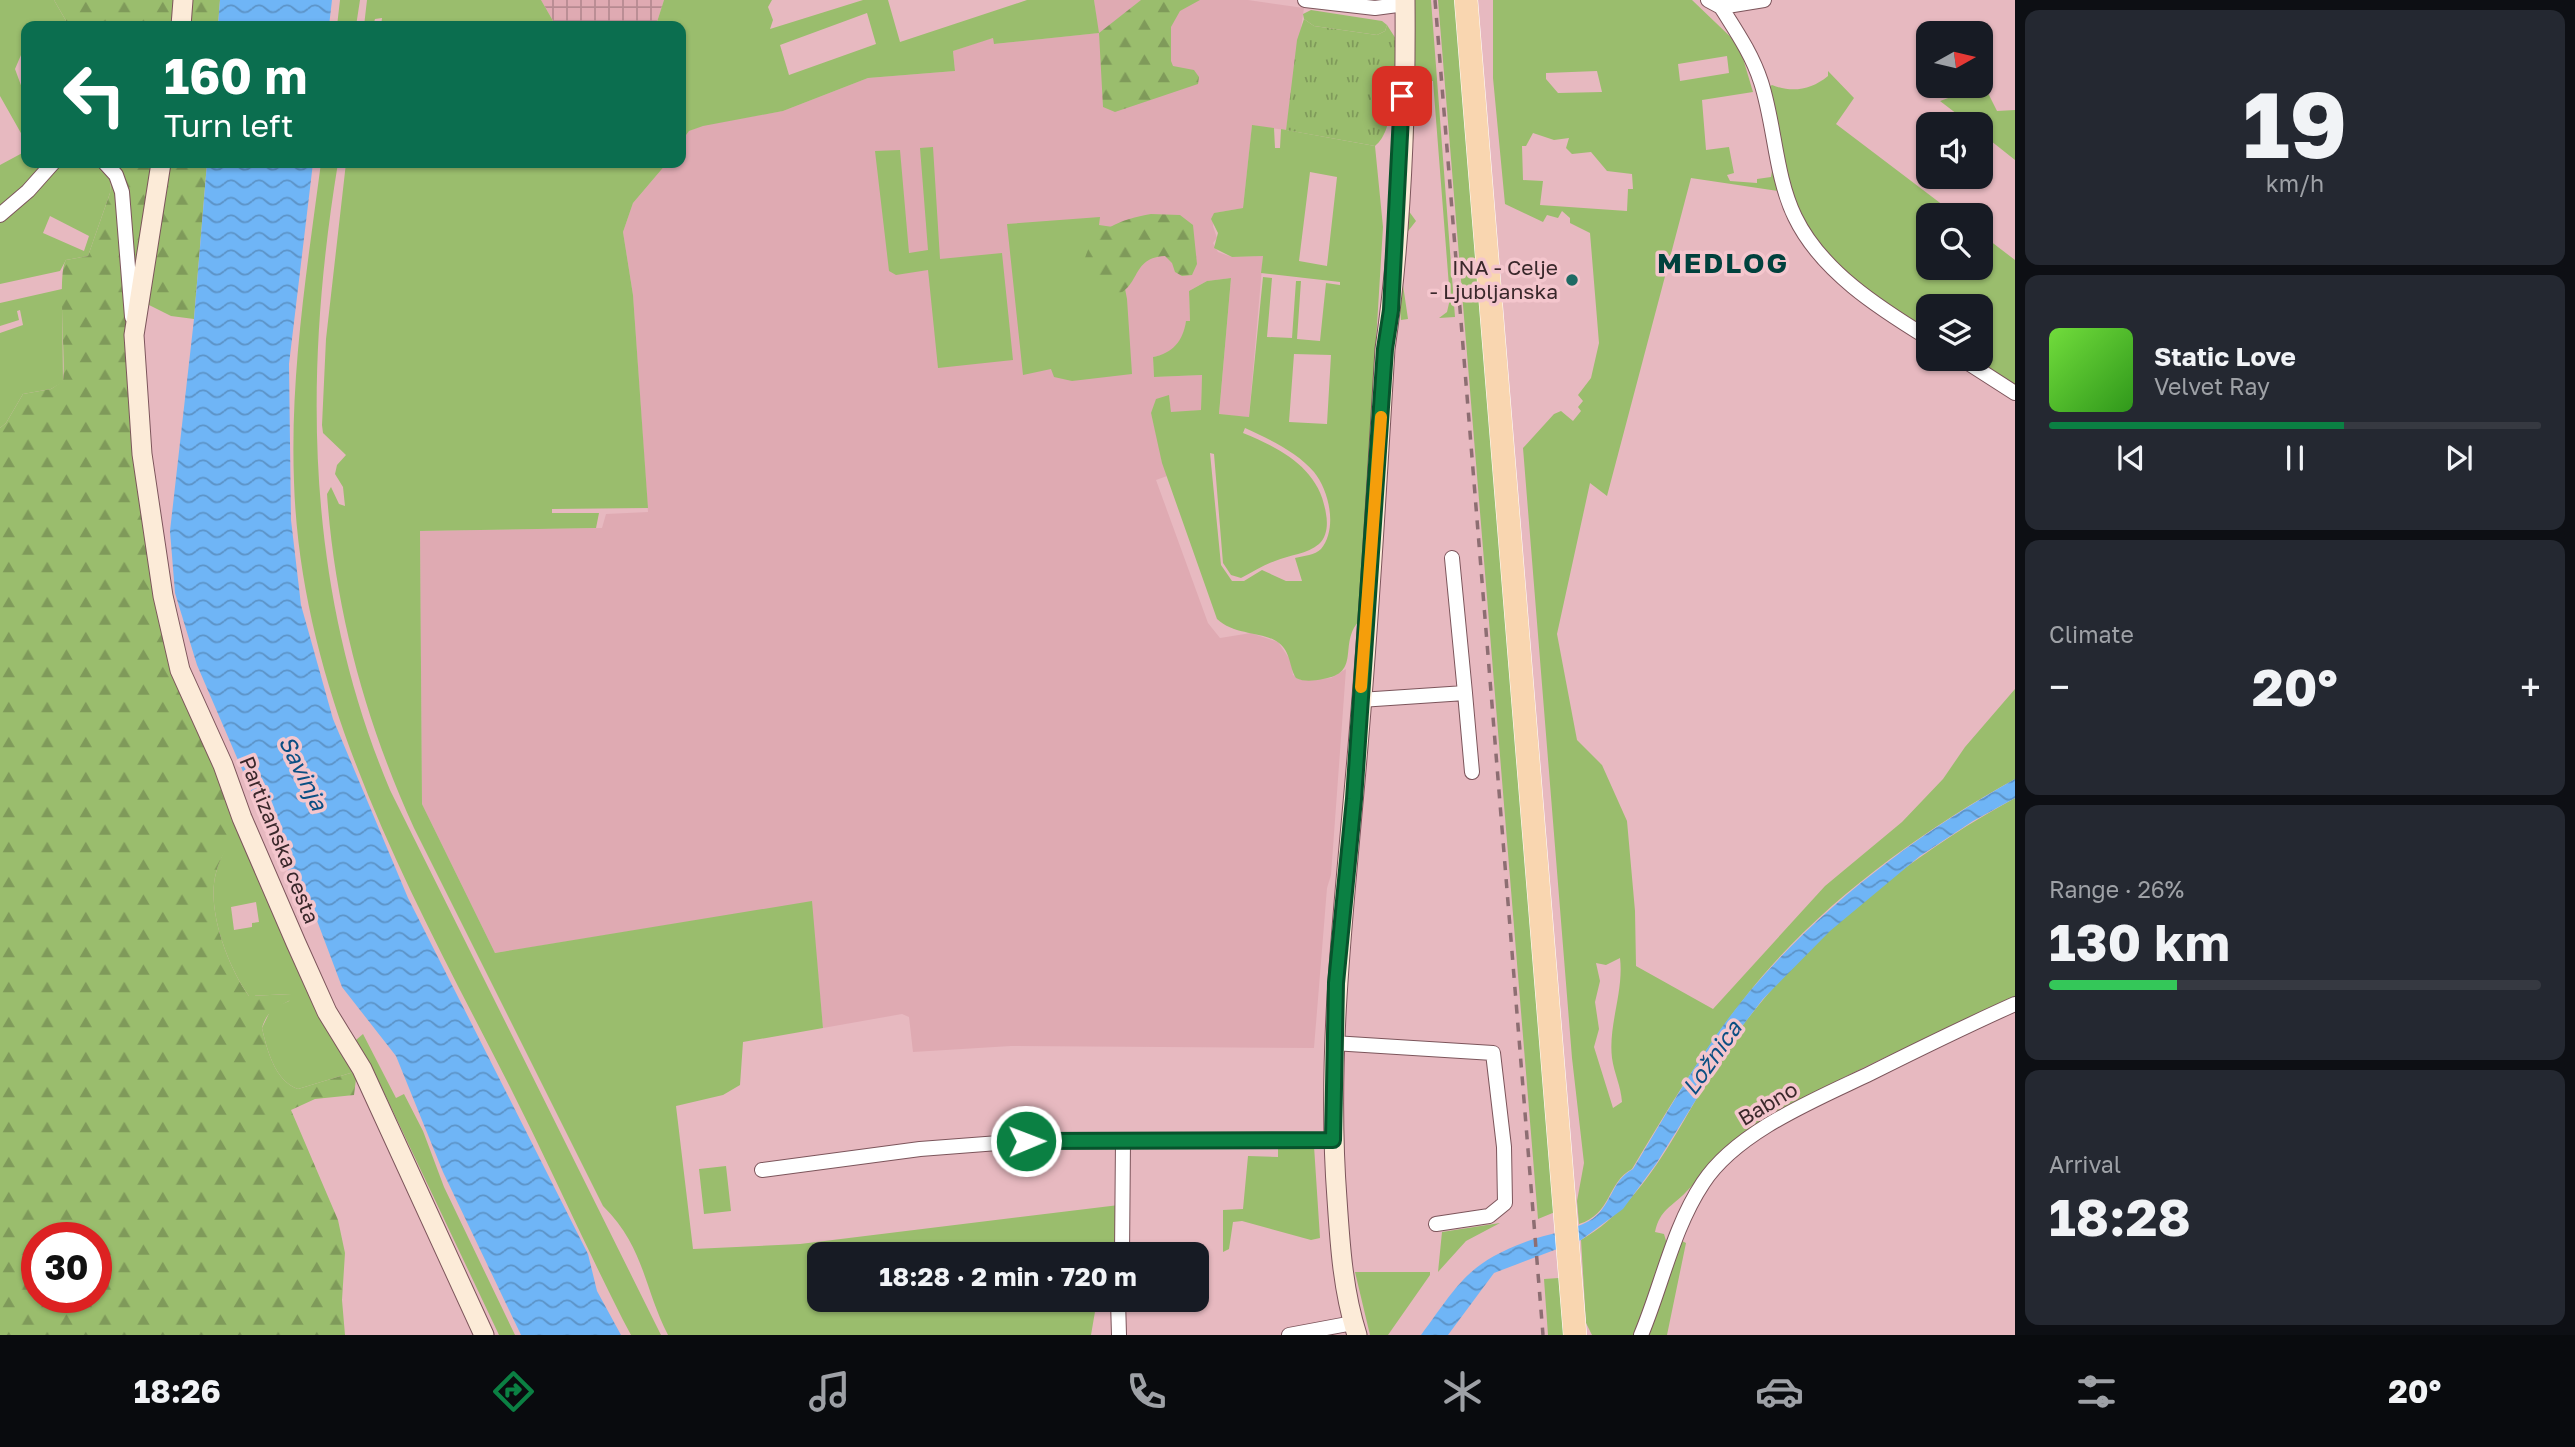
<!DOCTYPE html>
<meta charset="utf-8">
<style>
body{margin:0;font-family:"Golos Text",sans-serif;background:#242831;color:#f1f3f6;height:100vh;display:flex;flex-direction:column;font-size:26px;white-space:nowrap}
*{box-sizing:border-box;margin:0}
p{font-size:23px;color:#9ea1a6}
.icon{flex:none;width:38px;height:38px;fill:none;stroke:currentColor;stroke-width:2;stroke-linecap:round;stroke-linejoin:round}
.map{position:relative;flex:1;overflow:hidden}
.panel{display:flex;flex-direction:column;gap:10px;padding:10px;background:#0d0f14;width:560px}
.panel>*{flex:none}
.hud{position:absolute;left:21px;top:21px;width:665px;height:147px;border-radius:14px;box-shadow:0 2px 5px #0004;background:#0b6e4f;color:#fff;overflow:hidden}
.needle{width:46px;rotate:82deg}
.tools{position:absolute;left:1916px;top:21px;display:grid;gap:14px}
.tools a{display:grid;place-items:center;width:77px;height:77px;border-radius:14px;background:#171b24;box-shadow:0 2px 5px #0004;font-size:35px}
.speed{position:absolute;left:21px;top:1222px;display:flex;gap:14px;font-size:35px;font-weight:700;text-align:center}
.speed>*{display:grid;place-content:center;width:91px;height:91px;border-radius:50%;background:#171b24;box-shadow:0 2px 5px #0004;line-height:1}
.speed .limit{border:10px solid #d22;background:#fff;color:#111}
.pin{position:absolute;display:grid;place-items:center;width:60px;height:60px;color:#fff;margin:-30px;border-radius:14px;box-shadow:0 4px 10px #0006}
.me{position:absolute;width:77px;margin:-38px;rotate:89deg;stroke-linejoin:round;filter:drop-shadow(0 0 5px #0008)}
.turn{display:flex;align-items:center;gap:24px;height:147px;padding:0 28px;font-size:32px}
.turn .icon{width:91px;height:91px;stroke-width:2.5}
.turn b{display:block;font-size:49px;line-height:60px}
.big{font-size:52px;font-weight:700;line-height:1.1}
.panel .card{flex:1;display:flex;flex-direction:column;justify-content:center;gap:10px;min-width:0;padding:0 24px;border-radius:14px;background:#242831}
.panel .dial{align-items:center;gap:0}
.dial b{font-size:91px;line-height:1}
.song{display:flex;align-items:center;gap:21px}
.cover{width:84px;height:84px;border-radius:10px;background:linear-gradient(135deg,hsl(100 70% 55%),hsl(110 70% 35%))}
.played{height:7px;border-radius:4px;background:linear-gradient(90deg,#0b8043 60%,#363941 60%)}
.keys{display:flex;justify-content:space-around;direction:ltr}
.heat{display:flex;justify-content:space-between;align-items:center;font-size:38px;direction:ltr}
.charge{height:10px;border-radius:5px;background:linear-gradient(90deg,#34c759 26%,#363941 0)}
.trip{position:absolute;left:807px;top:1242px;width:402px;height:70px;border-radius:14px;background:#171b24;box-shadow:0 2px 5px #0004;font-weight:700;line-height:70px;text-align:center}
.tabs{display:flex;height:112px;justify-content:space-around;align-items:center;background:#090b0e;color:#9ea1a6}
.tabs .icon{width:49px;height:49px}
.tabs .selected{color:#0b8043}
.tabs b{font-size:32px;color:#f1f3f6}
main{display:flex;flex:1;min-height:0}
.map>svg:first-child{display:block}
.built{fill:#dfaab2}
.industrial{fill:url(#industrial-grid)}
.grass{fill:#9abd6d;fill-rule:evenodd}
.forest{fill:url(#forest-firs);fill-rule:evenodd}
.park{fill:url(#park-tufts)}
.water{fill:url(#water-waves)}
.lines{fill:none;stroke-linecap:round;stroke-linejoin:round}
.street-casing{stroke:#7c555b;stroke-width:16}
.secondary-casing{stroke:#7c555b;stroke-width:21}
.primary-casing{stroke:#fff;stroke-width:24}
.street{stroke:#fff;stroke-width:14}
.secondary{stroke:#fcebd8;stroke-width:19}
.primary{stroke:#f9d6b0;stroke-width:23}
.rail{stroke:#8d6e72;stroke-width:3.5;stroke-dasharray:9 9;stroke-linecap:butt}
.route-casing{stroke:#07532c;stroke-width:18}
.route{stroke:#0b8043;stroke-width:12}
.slow{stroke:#f59e0b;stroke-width:12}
.poi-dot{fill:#1f6a64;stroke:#f4c6cd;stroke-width:2.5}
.labels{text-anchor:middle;stroke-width:7;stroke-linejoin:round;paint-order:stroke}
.poi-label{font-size:21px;fill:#3a282b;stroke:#f4c6cd;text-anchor:end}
.street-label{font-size:21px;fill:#3a282b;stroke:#f4c6cd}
.water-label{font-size:23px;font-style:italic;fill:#0b4f83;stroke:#f4c6cd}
.district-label{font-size:28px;font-weight:bold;letter-spacing:2px;fill:#00413d;stroke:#f4c6cd}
</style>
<main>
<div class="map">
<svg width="2015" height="1335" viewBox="0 0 2015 1335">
<defs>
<pattern id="industrial-grid" width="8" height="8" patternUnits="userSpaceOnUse" patternTransform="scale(1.75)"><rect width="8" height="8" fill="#dfaab2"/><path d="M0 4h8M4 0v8" fill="none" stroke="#b68a91"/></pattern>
<pattern id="forest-firs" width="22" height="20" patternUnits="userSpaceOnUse" patternTransform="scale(1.75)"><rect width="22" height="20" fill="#9abd6d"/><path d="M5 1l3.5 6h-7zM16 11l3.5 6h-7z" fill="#7f9a5a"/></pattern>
<pattern id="park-tufts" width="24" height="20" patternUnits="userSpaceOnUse" patternTransform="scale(1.75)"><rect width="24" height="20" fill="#9abd6d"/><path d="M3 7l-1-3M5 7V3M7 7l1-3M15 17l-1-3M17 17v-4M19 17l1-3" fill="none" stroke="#7f9a5a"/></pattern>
<pattern id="water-waves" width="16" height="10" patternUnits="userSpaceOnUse" patternTransform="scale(1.75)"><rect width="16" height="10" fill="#6fb5f6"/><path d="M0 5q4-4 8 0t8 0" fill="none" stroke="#5c93c7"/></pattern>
</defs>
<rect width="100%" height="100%" fill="#e7b9c0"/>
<path class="built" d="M 1094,0 L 1248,0 L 1304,8 L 1286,130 L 1252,126 L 1243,208 L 1215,213 L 1213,226 L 1217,238 L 1213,243 L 1218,252 L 1232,257 L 1263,256 L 1249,417 L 1219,415 L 1231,278 L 1207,281 L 1189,291 L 1190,321 L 1186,322 L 1184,335 L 1170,353 L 1153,357 L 1154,377 L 1202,375 L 1201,410 L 1171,413 L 1169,396 L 1151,413 L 1167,476 L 1156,480 L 1208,623 L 1220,638 L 1251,633 L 1278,642 L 1291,661 L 1293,675 L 1301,680 L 1331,678 L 1346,669 L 1331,875 L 1327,888 L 1314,1048 L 1011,1046 L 913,1052 L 909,1017 L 902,1014 L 823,1028 L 811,902 L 495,953 L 422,804 L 420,531 L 602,528 L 606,514 L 648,512 L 633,295 L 623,232 L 633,203 L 667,163 L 681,163 L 681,142 L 689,131 L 703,125 L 783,111 L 868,78 L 955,71 L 953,51 L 985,40 L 993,38 L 995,44 L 1098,33 Z"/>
<path class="industrial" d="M 541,0 L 664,0 L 657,22 L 650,26 L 556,26 Z"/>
<path class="grass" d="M 0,0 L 54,0 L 69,26 L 26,26 L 26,55 L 21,55 L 15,69 L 26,99 L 26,142 L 0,96 Z
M 340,0 L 360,0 L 356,26 L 337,26 Z
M 367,0 L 541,0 L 556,26 L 381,26 L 382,18 L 375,19 L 373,26 L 364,26 Z
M 664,0 L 772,0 L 768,7 L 773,20 L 770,29 L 863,0 L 888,0 L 900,42 L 1027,0 L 1094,0 L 1099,33 L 994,44 L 993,38 L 953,51 L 955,71 L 868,78 L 783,111 L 703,126 L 689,131 L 681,142 L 681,26 L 650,26 L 657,22 ZM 867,13 L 876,44 L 789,75 L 780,45 Z
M 1415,0 L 1431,0 L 1455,317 L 1439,318 L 1447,312 L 1450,299 L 1433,81 L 1424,81 L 1417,90 L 1408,210 L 1416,221 L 1405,235 L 1403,285 L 1408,319 L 1401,320 L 1397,283 Z
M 1438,0 L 1458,0 L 1555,1212 L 1538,1219 Z
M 1493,0 L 1692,0 L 1739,45 L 1753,92 L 1702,100 L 1706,150 L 1729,147 L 1734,173 L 1727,175 L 1730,181 L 1757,183 L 1757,179 L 1771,177 L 1772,171 L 1777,170 L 1778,191 L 1691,178 L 1607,496 L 1590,483 L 1557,634 L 1577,740 L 1602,765 L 1627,821 L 1635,911 L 1636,966 L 1713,1009 L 1825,886 L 1902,822 L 1943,779 L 1965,747 L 2015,689 L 2015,779 C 1918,833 1820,904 1750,991 C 1705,1047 1669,1107 1632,1169 C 1607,1182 1612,1214 1579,1224 L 1577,1201 L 1584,1163 L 1572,1058 L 1523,448 L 1554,414 L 1561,411 L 1573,421 L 1581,411 L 1578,407 L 1583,401 L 1578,395 L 1591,378 L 1599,343 L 1590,233 L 1570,223 L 1570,218 L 1562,211 L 1558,218 L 1547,215 L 1543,222 L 1505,204 L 1493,78 ZM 1727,56 L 1729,73 L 1680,81 L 1678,64 ZM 1597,71 L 1602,92 L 1558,93 L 1546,79 L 1546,73 ZM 1533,133 L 1554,140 L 1569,138 L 1566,148 L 1572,154 L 1591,152 L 1607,171 L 1632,174 L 1633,189 L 1628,189 L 1627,211 L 1540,205 L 1543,181 L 1523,180 L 1522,146 L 1526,146 ZM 1620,958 C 1624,992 1608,1025 1612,1058 C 1614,1073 1621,1086 1622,1102 L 1613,1108 L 1594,1047 L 1599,1029 L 1595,1002 L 1600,981 L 1596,963 L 1606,965 Z
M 1311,10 L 1382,21 L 1387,25 L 1385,31 L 1377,35 L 1314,26 L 1304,19 L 1303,14 Z
M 1828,71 L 1854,98 L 1836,124 L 1956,215 L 1928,215 L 1928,268 L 1981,268 L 1981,234 L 2015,260 L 2015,387 L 1972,359 L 1981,359 L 1981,306 L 1928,306 L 1928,332 L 1865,289 L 1832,261 L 1795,210 L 1767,88 L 1772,85 C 1792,93 1811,90 1828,76 Z
M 1984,85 L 1997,111 L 2015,110 L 2015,160 L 1981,133 L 1981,124 L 1970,124 L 1940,101 Z
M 1252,125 L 1274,128 L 1275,148 L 1280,148 L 1281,129 L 1375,146 L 1383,227 L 1359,621 C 1338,644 1362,673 1323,679 C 1313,681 1304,682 1296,678 C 1289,667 1291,652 1279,643 C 1264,631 1235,636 1217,619 L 1162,463 L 1151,413 L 1156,399 L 1169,395 L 1171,412 L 1201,410 L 1202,375 L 1154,377 L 1153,357 C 1173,353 1183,341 1186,321 L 1190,321 L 1189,291 L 1207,281 L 1231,278 L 1219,414 L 1249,417 L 1263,277 L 1272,278 L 1267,337 L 1292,338 L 1296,281 L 1301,281 L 1297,339 L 1320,341 L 1326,283 L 1340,285 L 1340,282 L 1261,273 L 1263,256 L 1232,257 L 1214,248 L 1218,233 L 1211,219 L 1214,213 L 1243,208 ZM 1310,172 L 1337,177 L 1327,266 L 1299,261 ZM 1294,354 L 1331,355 L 1327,424 L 1289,422 ZM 1245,428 C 1269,439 1297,452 1314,472 C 1329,490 1338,529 1321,549 C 1315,555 1304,556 1295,558 L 1302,581 L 1286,581 L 1262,570 L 1244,581 L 1232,581 L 1221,565 L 1210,453 L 1214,454 L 1223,563 L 1231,575 L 1241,578 C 1253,572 1263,565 1275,561 C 1289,555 1308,554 1319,544 C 1327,537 1328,524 1326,514 C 1320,469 1282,449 1243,433 Z
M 933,147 L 940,259 L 1002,253 L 1013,360 L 938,368 L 928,270 L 896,275 L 889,271 L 875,151 L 900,150 L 909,253 L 928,250 L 920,148 Z
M 26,151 L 26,163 L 50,163 L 0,210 L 0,165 Z
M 59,163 L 98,163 L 111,173 L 110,193 L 88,256 L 66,260 L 60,271 L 0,284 L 0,219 ZM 50,216 L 89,236 L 84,251 L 43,233 Z
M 321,163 L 338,163 C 303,376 305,588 390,790 L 661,1335 L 631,1335 L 623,1320 C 584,1243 549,1164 510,1087 C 413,897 301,701 294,482 C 290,374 307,269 321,163 Z
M 346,163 L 667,163 L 633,203 L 623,232 L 633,295 L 648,508 L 552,509 L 552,513 L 599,513 L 596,528 L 420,531 L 422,804 L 495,953 L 812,901 L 823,1028 L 743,1042 L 740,1085 L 723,1095 L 676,1106 L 693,1249 L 800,1244 L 1119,1205 L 1117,1255 L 819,1255 L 819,1300 L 1097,1300 L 1091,1335 L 668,1335 C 643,1286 645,1248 603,1206 L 414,828 C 366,723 335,610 327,494 L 331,487 L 339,504 L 345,506 L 343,487 L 335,474 L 337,465 L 346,455 L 323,433 L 322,425 L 326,339 Z
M 1100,217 L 1099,225 L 1113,227 L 1127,299 L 1132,374 L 1072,381 L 1054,377 L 1051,369 L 1023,375 L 1007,224 Z
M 62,289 L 63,382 L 51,389 L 23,394 L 6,423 L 0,428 L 0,333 L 23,325 L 20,310 L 17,311 L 19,320 L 0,326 L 0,303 Z
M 2015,798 L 2015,997 C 1981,1010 1951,1027 1918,1042 C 1828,1084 1755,1117 1686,1192 C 1672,1207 1660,1209 1655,1232 L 1664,1234 L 1667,1244 L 1634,1335 L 1592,1335 L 1586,1323 L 1581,1240 C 1657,1197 1691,1094 1743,1025 C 1812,933 1914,853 2015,798 Z
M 238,824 L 357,1071 L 298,1089 C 275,1081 267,1050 262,1028 L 271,1009 L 289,1001 L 291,994 L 249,996 C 228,967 206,909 216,873 C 220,856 230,840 238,824 ZM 256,902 L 259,922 L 252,923 L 252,927 L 234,930 L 231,907 Z
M 363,1034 L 396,1098 L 404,1094 L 423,1131 L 444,1187 L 515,1335 L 499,1335 L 371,1065 L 356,1040 Z
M 1278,1146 L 1314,1146 L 1320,1238 L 1311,1240 L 1242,1221 L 1233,1222 L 1229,1249 L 1223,1252 L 1223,1210 L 1243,1209 L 1248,1156 L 1278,1157 Z
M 726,1166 L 731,1211 L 704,1214 L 699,1169 Z
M 1500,1223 L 1466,1241 L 1438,1272 L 1442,1232 Z
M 1682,1241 L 1686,1243 L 1667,1335 L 1649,1335 Z
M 1355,1272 L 1430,1272 L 1430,1275 L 1388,1335 L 1370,1335 Z
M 1559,1278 L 1566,1335 L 1548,1335 L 1544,1279 Z"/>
<path class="forest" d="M 54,0 L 178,0 L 176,26 L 69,26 Z
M 188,0 L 220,0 L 218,26 L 186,26 Z
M 1141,0 L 1200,0 L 1180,11 L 1171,27 L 1171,61 L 1173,66 L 1194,70 L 1199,77 L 1198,84 L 1115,112 L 1103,107 L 1099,33 Z
M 112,163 L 157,163 L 138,290 L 142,518 L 238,824 C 232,841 220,856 216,873 C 206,909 228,967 249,996 L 291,994 L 293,998 C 278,1009 268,1007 262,1028 C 267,1050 275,1081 298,1089 L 357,1071 L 354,1095 L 315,1099 L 291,1110 L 338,1220 L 345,1253 L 342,1300 L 345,1335 L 0,1335 L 0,428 L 6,423 L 23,394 L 51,389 L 63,381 C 66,358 57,271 66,260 L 88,256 L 110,193 ZM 37,1237 L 96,1237 L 96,1297 L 37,1297 Z
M 166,163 L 207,163 L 194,319 L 171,316 L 143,302 Z
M 1151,214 L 1180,215 L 1193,225 L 1197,264 L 1192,275 L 1182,276 L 1175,272 L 1172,263 L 1165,256 C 1125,258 1146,296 1100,298 L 1082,270 C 1088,232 1116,220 1151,214 Z"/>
<path class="park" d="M 1304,19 L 1314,26 L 1377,35 L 1385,31 L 1387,25 L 1396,39 C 1394,66 1397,130 1375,146 L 1286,130 L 1297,40 Z"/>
<path class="water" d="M 220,0 L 332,0 L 329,26 L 218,26 Z
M 207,163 L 313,163 L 289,364 L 291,520 L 301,605 L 333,719 L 408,898 L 588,1254 L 597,1291 L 621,1335 L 521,1335 L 443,1172 L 396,1056 L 342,987 L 310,902 L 282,862 L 197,665 L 175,593 L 170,531 L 194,319 Z
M 2015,779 L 2015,798 L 1973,821 L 1920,856 L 1830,931 L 1763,999 L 1740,1029 L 1656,1164 L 1623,1209 L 1581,1240 L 1494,1273 L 1448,1335 L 1421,1335 C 1458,1285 1467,1263 1528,1241 C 1547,1234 1571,1231 1589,1221 C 1612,1208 1610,1181 1633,1169 C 1670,1108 1704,1046 1750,991 C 1823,905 1917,834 2015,779 Z"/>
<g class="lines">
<g class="street-casing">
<path id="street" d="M 1305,0 L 1375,8 L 1405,4
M 1708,0 L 1721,7 L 1764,0
M 1721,7 C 1736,31 1752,54 1761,82 C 1775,125 1775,176 1795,217 C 1821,271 1879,308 1928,338
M 105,163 L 116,175 L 122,192 L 132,317
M 0,215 L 28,191 L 53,163
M 1962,359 L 2015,393
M 1452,558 L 1465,693
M 1360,700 L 1465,693 L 1472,772
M 1333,1043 L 1493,1053 L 1504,1147 L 1505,1203 L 1489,1216 L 1436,1224
M 762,1170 L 920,1149 L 1025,1141 L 1333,1140
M 1122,1255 L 1123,1140
M 1118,1300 L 1119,1335
M 1289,1335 L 1353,1323
M 1641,1335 C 1662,1285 1673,1228 1703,1183 C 1737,1131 1817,1099 1871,1073 C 1919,1049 1966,1026 2015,1004"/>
</g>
<g class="secondary-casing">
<path id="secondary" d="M 181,26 L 183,0
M 161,163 L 134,335 L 142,454 L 163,596 L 180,670 L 223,765 L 242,818 L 296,943 L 327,1012 L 362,1069 L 484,1335
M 1357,1335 C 1343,1291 1340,1245 1337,1199 C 1327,1066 1341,936 1353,803 C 1367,652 1376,500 1385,349 C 1401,238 1406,112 1405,0"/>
</g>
<g class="primary-casing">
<path id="primary" d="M 1466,0 L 1575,1335"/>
</g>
<use href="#street" class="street"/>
<use href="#secondary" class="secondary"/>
<use href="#primary" class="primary"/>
<path class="rail" d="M 1435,0 L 1543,1335"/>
</g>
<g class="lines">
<g class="route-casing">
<path id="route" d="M 1026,1141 L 1333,1140 L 1336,983 L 1354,799 L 1385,349 L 1391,310 L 1402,96"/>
</g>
<use href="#route" class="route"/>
<path class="slow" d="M 1361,687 L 1381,417"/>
</g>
<circle class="poi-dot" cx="1572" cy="280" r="7"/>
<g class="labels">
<g class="poi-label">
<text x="1558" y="275">INA - Celje<tspan x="1558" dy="24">- Ljubljanska</tspan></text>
</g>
<g class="street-label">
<text transform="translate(279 840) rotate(68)" y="7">Partizanska cesta</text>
<text transform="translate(1768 1104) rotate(-31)" y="7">Babno</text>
</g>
<g class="water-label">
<text transform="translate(303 773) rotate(64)" y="8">Savinja</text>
<text transform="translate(1712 1058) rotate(-55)" y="8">Ložnica</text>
</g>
<g class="district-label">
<text x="1723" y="273">MEDLOG</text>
</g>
</g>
</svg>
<div class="tools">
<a><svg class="needle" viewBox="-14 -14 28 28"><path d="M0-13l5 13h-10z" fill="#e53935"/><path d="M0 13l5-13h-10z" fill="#9ea1a6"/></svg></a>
<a><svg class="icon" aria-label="sound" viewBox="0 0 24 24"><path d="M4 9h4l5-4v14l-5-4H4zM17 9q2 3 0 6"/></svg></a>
<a><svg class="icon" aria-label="search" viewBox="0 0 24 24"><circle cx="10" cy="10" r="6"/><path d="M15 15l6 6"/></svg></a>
<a><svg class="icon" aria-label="layers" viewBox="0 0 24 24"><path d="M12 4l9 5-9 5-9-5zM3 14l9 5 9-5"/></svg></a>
</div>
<div class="speed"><div class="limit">30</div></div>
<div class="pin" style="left:1402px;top:96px;background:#d93025"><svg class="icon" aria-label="arrive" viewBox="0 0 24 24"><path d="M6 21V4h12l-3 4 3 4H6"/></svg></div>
<svg class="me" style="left:1026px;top:1141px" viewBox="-20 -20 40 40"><circle r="17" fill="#0b8043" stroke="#fff" stroke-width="3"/><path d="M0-11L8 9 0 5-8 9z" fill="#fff"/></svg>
<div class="trip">18:28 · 2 min · 720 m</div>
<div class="hud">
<div class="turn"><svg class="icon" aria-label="left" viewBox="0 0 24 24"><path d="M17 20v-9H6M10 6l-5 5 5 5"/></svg><div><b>160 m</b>Turn left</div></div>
</div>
</div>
<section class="panel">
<div class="card dial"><b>19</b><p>km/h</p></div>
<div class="card">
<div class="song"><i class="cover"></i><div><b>Static Love</b><p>Velvet Ray</p></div></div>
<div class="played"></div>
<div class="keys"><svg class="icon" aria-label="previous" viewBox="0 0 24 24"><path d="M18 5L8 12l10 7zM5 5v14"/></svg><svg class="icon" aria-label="pause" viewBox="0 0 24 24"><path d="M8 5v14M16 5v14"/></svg><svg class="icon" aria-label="next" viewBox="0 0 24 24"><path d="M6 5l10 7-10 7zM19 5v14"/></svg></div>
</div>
<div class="card"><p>Climate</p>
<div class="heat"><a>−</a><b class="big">20°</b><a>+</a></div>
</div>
<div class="card"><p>Range · 26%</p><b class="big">130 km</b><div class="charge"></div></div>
<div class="card"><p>Arrival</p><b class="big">18:28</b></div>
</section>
</main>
<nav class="tabs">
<b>18:26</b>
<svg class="icon selected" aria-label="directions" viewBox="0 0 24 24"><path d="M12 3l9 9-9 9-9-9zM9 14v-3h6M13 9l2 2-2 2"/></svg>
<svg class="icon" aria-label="music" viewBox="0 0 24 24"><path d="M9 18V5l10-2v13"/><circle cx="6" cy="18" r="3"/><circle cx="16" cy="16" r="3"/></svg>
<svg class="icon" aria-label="phone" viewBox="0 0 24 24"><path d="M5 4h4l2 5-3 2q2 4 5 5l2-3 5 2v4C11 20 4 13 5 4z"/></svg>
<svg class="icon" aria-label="climate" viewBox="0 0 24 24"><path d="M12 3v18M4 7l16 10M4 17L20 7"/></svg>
<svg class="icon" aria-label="car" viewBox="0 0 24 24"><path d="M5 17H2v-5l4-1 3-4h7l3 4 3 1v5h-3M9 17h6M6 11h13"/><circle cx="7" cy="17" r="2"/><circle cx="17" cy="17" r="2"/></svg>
<svg class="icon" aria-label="filters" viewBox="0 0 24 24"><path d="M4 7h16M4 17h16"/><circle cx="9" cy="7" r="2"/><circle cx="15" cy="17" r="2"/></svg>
<b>20°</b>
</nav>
